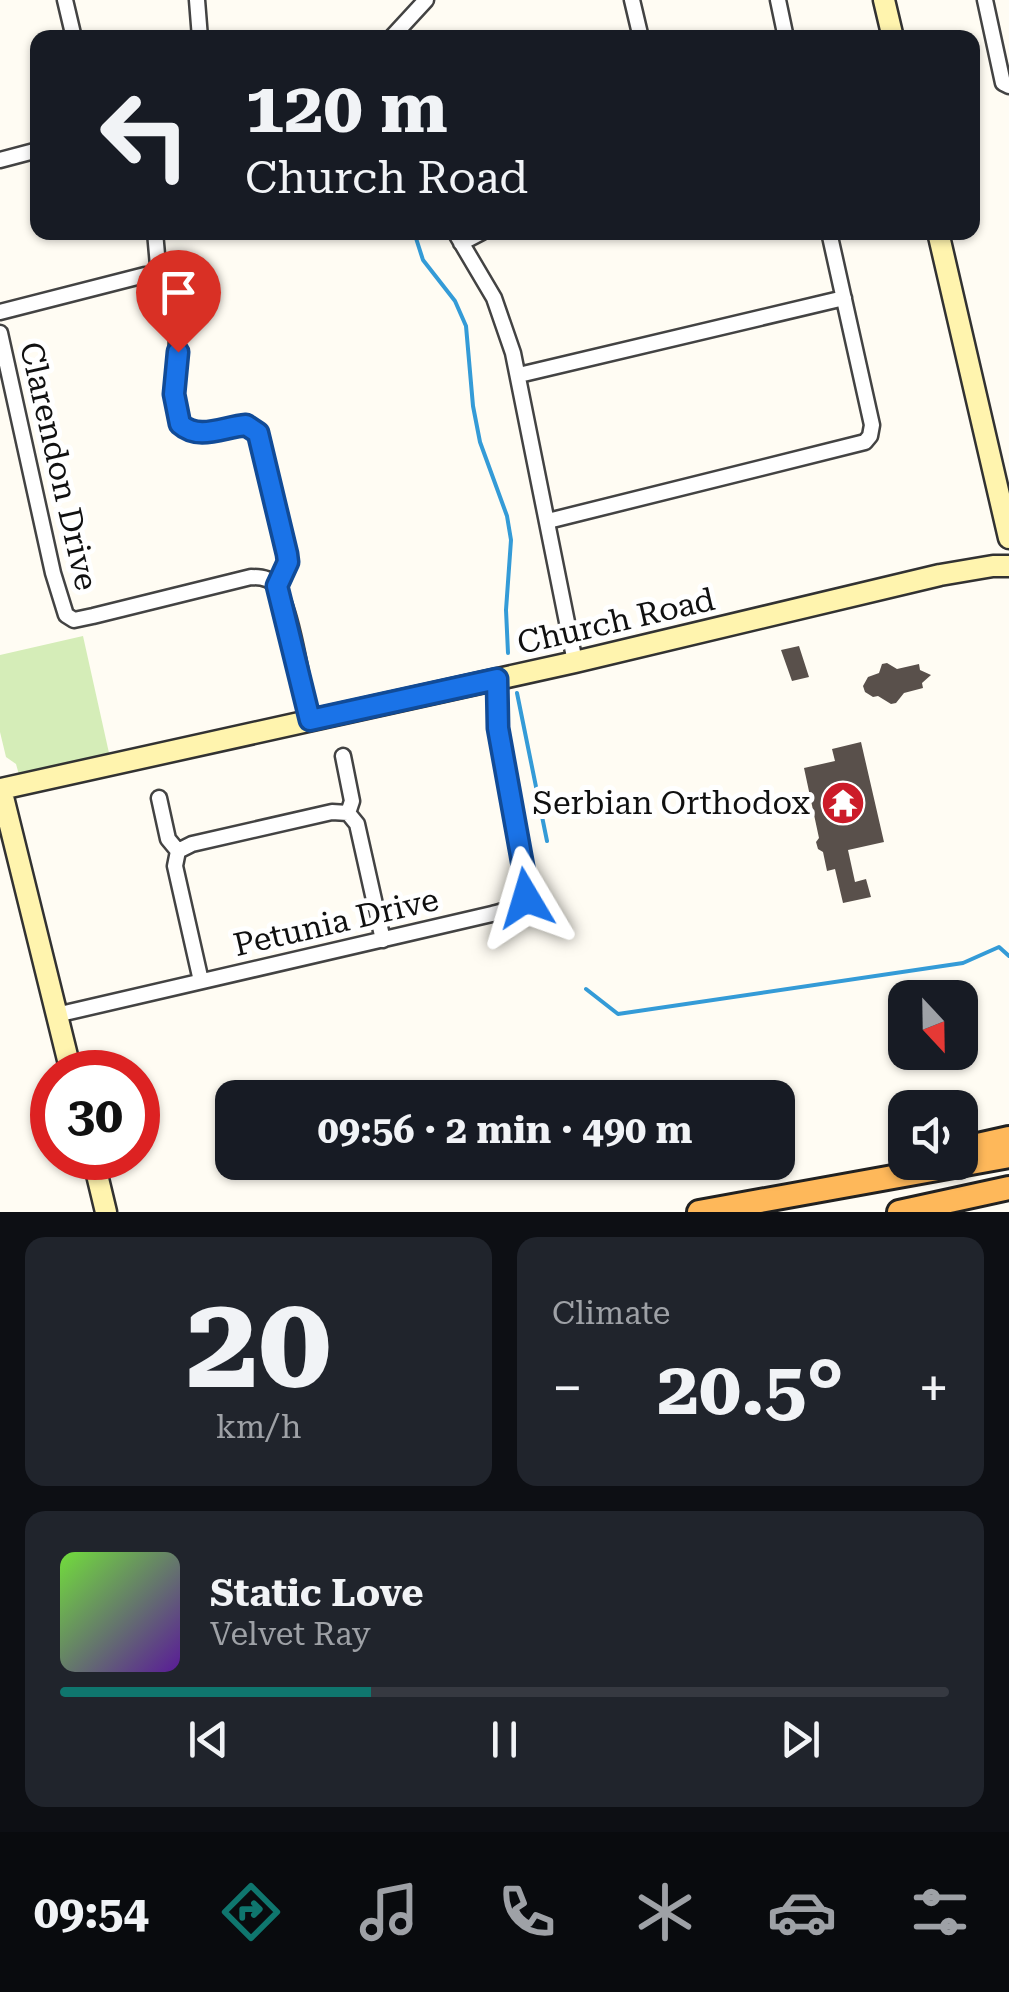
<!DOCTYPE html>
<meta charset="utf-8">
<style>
body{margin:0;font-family:"Roboto Serif",serif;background:#20242c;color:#f1f3f6;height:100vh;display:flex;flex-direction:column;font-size:38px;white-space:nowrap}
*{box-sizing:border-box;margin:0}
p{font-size:32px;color:#9ea1a6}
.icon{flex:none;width:55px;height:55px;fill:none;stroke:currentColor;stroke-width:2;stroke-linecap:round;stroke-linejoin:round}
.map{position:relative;height:1212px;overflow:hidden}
.details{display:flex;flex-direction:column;gap:25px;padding:25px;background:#0d0f14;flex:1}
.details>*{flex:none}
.guide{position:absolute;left:30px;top:30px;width:950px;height:210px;border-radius:20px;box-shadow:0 2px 8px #0004;background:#171b24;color:#f1f3f6;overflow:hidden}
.needle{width:65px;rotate:158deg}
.buttons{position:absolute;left:888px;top:980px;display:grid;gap:20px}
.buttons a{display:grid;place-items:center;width:90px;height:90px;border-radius:20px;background:#171b24;box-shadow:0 2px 8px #0004;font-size:50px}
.speed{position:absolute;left:30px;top:1050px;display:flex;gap:20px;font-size:50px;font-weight:700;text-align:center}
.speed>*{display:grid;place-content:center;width:130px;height:130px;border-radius:50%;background:#171b24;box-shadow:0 2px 8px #0004;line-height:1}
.speed .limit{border:15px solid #d22;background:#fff;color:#111}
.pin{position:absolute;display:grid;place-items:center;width:85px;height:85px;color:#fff;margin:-102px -42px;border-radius:50% 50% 50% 0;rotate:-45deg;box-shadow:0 0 10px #0007}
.pin .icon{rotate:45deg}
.me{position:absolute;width:110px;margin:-55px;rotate:353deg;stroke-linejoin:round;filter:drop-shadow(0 0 8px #0008)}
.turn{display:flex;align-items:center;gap:35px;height:210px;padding:0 50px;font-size:45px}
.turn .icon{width:130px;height:130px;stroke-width:2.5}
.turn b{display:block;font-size:70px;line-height:85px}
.big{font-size:75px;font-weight:700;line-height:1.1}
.details .tile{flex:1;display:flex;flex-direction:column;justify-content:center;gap:15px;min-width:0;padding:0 35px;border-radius:20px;background:#20242c}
.details .dial{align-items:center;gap:0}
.dial b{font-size:130px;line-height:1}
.song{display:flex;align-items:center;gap:30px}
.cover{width:120px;height:120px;border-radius:15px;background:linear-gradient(135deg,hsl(100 70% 55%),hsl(270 70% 35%))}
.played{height:10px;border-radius:5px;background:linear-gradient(90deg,#0f766e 35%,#363941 35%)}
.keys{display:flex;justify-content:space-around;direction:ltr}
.heat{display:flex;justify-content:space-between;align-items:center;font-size:55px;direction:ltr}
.details .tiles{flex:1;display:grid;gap:25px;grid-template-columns:1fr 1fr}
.tile:last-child{grid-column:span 2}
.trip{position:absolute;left:215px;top:1080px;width:580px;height:100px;border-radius:20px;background:#171b24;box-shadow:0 2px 8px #0004;font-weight:700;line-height:100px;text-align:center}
.menu{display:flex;height:160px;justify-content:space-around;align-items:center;background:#090b0e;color:#9ea1a6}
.menu .icon{width:70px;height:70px}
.menu .current{color:#0f766e}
.menu b{font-size:45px;color:#f1f3f6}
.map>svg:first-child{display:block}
.green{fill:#d5edb8}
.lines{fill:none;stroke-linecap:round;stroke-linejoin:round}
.stream{stroke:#349bd7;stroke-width:4}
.building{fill:#59504b}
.minor-casing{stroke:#434343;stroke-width:19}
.secondary-casing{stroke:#323232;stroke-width:25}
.trunk-casing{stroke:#212121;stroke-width:28}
.minor{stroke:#fff;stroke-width:14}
.secondary{stroke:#fff4ae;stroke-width:20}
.trunk{stroke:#feb85a;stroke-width:22}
.route-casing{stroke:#114b97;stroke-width:25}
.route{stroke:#1a73e8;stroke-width:18}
.labels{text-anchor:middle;stroke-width:10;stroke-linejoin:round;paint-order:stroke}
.street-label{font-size:32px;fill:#101010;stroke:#fff}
.poi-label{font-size:32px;fill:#101010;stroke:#fff;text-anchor:end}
</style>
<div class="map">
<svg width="1009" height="1212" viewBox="0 0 1009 1212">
<rect width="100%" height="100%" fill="#fffcf3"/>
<path class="green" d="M 83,636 L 111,762 L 21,782 L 16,764 L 6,757 L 0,732 L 0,655 Z"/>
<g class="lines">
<path class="stream" d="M 414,232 L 423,260 L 455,301 L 466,326 L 473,406 L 480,442 L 507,516 L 511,540 L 506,610 L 508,653
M 517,693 L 547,841
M 586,989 L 618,1014 L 963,963 L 999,947 L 1009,956"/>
</g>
<path class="building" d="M 799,646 L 809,677 L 792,681 L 781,650 Z
M 887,663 L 897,669 L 919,664 L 920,670 L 931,675 L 922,683 L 923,688 L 904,693 L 896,703 L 891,704 L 878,696 L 873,697 L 865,692 L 863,686 L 868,677 L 879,673 L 882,664 Z
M 861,742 L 884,842 L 848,850 L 855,882 L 866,879 L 871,897 L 843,903 L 835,869 L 827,871 L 823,852 L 818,849 L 816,842 L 819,838 L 804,768 L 835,761 L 832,749 Z"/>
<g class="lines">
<g class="minor-casing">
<path id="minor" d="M 65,0 L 74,38
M 197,0 L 200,38
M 632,0 L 641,38
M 778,0 L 786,38
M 985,0 L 1003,83 L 1009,86
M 391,38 L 426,0
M 0,160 L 38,150
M 155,232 L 159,277
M 455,232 L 494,298 L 513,353 L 575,662
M 461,243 L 482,232
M 0,312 L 145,275 L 159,277 C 195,317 163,379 180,424 C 199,441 223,427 246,425 L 258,433 L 287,554 L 288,562 L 277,586
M 0,333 L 53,573 L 66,615 L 74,620 L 93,616 L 251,577 C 263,577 273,579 278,589 C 293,617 303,687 310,720
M 519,375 L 844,298
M 548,521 L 865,442 L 870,436 L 872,425 L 829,232
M 343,756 L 352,801 L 348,813
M 159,798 L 168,839 L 178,851 L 175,866 L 201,981
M 348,813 L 357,824 L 383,940
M 178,851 L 192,844 L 332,812 L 348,813
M 56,1015 L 492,914 C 512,909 527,907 526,883 L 498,728 L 497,679"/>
</g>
<g class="secondary-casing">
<path id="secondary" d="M 884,0 L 893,38
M 938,232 L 1009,538
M 71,1072 L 1,789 L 575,662 L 940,575 L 993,566 L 1009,566
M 93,1158 L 106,1212"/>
</g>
<g class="trunk-casing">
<path id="trunk" d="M 960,1149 L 1009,1138
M 699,1212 L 1009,1156
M 899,1212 L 1009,1188"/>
</g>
<use href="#minor" class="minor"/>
<use href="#secondary" class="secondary"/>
<use href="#trunk" class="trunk"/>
</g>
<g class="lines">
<g class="route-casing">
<path id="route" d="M 178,352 L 174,394 L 180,424 C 199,441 223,427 246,425 L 258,433 L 287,554 L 288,562 L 277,586 L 310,720 L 497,679 L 498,728 L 526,883 L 526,898"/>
</g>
<use href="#route" class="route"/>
</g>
<defs>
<g id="temple-disc" transform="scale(2.25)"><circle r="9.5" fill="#cc1c29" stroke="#fff"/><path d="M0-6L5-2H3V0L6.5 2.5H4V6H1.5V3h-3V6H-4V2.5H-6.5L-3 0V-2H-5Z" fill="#fff"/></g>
</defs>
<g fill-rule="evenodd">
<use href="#temple-disc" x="843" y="803"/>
</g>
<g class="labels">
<g class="street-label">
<text transform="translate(59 466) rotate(77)" y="11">Clarendon Drive</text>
<text transform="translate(616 621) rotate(-13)" y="11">Church Road</text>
<text transform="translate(336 922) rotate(-13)" y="11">Petunia Drive</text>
</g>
<g class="poi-label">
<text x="810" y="814">Serbian Orthodox</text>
</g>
</g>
</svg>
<div class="buttons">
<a><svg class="needle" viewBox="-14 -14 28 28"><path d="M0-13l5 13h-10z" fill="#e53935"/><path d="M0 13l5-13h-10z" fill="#9ea1a6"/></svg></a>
<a><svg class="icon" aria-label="sound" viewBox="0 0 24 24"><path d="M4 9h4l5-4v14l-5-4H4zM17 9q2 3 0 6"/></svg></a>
</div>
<div class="speed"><div class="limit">30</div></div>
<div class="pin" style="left:178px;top:352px;background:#d93025"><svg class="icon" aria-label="arrive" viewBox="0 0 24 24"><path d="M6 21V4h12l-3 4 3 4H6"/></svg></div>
<svg class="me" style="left:526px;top:898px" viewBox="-20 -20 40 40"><path d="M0-17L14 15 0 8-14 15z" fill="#1a73e8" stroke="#fff" stroke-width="4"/></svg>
<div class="trip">09:56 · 2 min · 490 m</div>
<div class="guide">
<div class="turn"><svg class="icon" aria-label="left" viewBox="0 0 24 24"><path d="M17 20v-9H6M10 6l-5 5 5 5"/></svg><div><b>120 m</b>Church Road</div></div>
</div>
</div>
<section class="details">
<div class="tiles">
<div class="tile dial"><b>20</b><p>km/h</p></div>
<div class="tile"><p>Climate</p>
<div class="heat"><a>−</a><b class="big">20.5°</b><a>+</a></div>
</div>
<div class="tile">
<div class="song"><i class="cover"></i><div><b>Static Love</b><p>Velvet Ray</p></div></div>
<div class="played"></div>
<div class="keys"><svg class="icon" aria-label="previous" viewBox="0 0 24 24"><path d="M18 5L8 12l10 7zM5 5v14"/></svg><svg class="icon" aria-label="pause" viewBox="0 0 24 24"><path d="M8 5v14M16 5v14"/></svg><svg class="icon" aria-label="next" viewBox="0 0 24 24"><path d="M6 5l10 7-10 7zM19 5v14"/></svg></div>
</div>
</div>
</section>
<nav class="menu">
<b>09:54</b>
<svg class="icon current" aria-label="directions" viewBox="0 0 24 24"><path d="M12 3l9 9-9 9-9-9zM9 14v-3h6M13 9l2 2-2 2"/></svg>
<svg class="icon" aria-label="music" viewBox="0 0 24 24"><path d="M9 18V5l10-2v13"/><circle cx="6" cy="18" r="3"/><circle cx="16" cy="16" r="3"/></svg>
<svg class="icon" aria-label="phone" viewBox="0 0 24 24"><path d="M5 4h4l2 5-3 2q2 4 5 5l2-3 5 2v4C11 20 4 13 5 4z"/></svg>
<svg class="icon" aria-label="climate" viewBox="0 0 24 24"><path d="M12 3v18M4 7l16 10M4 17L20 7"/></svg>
<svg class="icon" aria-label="car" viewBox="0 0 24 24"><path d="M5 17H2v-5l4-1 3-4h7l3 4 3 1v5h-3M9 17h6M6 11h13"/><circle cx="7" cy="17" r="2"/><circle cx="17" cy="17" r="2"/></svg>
<svg class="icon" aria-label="filters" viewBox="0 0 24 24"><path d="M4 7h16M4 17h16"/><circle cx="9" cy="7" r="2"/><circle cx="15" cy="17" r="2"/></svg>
</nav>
